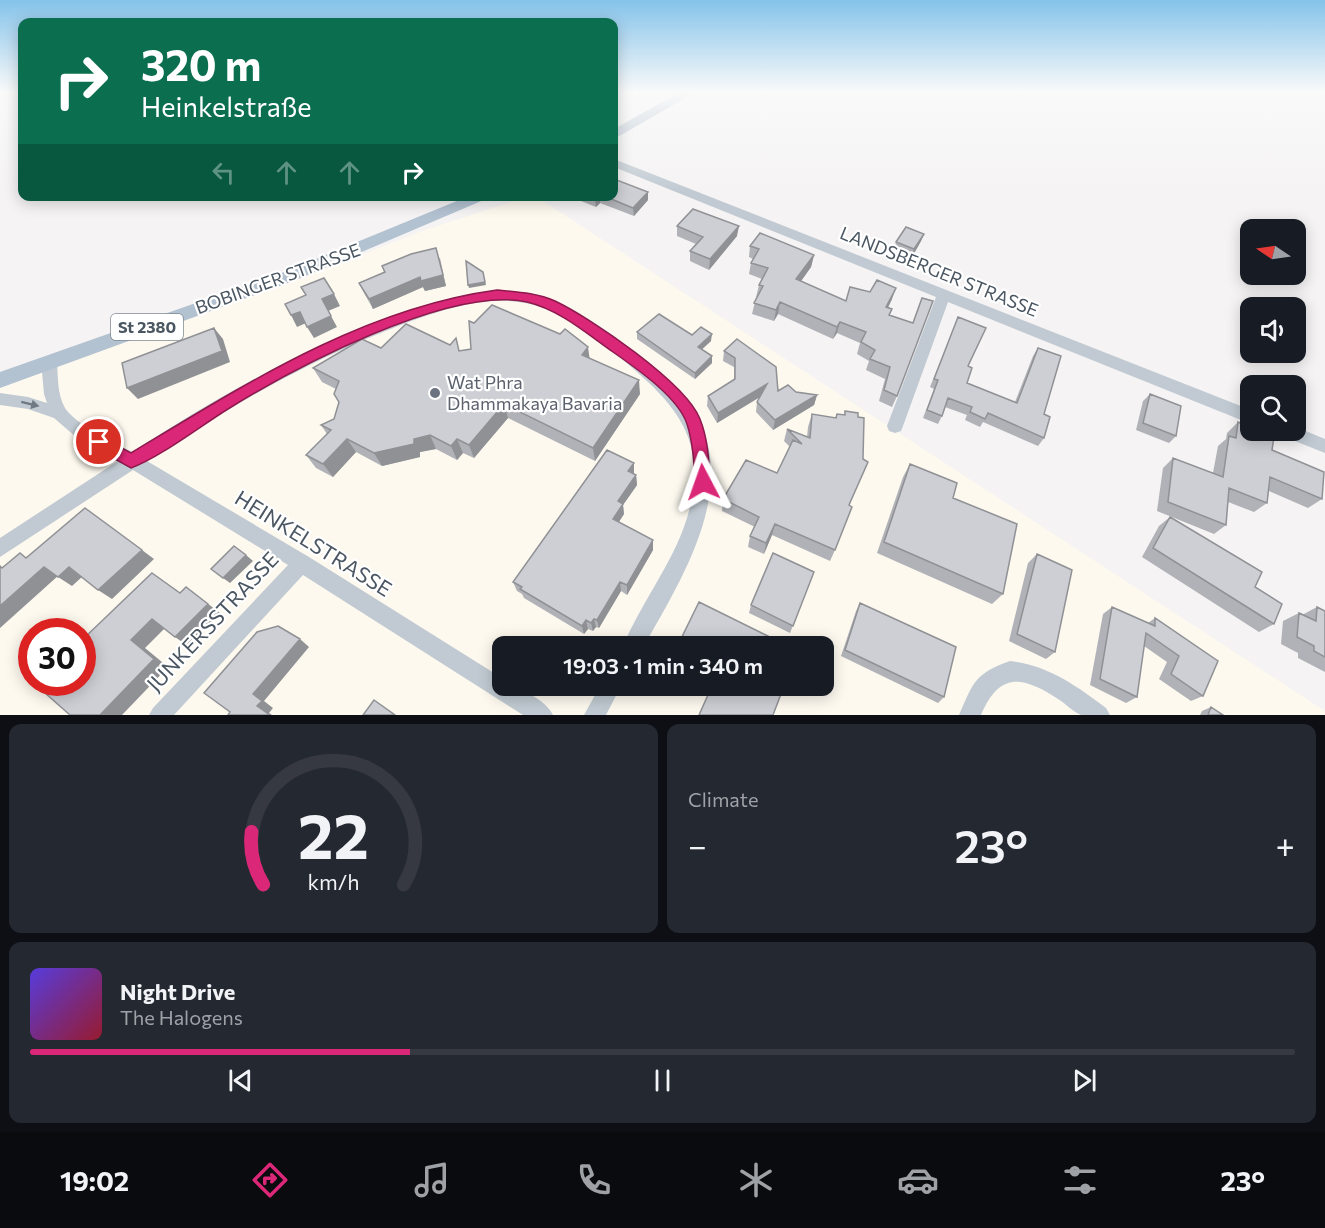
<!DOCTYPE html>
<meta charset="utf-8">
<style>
body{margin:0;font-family:Commissioner,sans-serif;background:#242831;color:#f1f3f6;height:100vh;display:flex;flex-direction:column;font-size:22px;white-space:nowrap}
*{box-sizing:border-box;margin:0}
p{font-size:20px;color:#9ea1a6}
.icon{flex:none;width:33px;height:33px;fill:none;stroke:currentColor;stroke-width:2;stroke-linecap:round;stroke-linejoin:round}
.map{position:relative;height:715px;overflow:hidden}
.sheet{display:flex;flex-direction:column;gap:9px;padding:9px;background:#0d0f14;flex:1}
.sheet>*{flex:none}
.banner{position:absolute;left:18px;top:18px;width:600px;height:183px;border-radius:12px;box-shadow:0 3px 15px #0003;background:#0b6e4f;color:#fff;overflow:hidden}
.needle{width:39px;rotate:283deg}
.fabs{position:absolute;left:1240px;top:219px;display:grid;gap:12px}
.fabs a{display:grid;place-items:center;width:66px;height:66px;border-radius:12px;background:#171b24;box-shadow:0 3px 15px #0003;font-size:30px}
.speed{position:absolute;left:18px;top:618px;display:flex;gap:12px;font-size:30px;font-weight:700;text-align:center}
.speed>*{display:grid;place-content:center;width:78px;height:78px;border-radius:50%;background:#171b24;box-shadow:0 3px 15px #0003;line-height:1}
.speed .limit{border:9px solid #d22;background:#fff;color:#111}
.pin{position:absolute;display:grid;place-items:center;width:51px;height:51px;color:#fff;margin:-26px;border:3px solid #fff;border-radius:50%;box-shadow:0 2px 6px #0007}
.me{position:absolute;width:66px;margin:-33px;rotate:356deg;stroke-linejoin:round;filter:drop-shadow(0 0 4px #0008)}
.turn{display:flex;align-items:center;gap:21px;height:126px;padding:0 24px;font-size:27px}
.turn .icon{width:78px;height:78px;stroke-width:2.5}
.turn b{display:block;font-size:42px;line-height:51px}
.lanes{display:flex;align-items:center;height:57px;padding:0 24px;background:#0003;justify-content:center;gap:30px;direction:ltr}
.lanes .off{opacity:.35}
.big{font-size:45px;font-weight:600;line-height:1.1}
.sheet .tile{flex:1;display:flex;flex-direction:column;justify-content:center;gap:9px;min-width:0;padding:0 21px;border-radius:12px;background:#242831}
.sheet .dial{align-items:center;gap:0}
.dial svg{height:156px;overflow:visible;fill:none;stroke:#363941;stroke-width:7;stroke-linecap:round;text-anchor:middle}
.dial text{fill:#f1f3f6;stroke:none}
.song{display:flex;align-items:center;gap:18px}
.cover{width:72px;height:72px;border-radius:9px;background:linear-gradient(135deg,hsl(250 70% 55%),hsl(350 70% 35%))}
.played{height:6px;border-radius:3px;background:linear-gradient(90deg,#db2777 30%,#363941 30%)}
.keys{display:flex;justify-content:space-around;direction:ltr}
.heat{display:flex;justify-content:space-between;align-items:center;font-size:33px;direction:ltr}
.sheet .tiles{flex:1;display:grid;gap:9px;grid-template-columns:1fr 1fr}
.tile:last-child{grid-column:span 2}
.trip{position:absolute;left:492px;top:636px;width:342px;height:60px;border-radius:12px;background:#171b24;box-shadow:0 3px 15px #0003;font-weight:600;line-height:60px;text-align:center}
.menu{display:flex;height:96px;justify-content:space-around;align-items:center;background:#090b0e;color:#9ea1a6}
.menu .icon{width:42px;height:42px}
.menu .on{color:#db2777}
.menu b{font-size:27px;color:#f1f3f6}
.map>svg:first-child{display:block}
.commercial{fill:#fdf9ef;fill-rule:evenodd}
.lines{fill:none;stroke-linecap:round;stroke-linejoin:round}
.minor{fill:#c1cad2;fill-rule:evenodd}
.major{fill:#b3c2d1;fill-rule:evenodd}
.wall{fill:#b0b2b7}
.shaded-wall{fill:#909195}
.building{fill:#cdcfd5;stroke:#909195;stroke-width:1.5}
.oneway{fill:#6e7983}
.route{fill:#db2777;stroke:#8e194d;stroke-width:1.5}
.worship-dot{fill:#6b7280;stroke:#fff;stroke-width:2}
.labels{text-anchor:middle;stroke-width:4.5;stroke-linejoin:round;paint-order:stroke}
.shield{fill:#fff;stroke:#808990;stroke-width:1.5}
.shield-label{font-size:16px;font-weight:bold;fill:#4a5661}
.street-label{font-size:18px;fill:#4a5661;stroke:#fff}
.worship-label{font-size:18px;fill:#5b616d;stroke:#fff;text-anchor:start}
.near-street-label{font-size:21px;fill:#4a5661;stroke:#fff}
</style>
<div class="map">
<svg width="1325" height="715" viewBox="0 0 1325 715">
<rect width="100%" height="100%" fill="#f5f3f3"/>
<path class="commercial" d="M 529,196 L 537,197 L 1325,711 L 1325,715 L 0,715 L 0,387 L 295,281 L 422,231 ZM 32,632 L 82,632 L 82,682 L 32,682 ZM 502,646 L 824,646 L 824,686 L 502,686 Z"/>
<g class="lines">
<path class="minor" d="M 614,159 L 1251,410 L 1251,424 L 948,302 L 903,426 L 901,431 L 895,433 L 889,431 L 887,426 L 936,297 L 614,167 Z
M 495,291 C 545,290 585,314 623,343 C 646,361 673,381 690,405 C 744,482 682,578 644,646 L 623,646 C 647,589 692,542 694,477 C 697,427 664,395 629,365 C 599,339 564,310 525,303 C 485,295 442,310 406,323 C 313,358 229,406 147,461 L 309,557 L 502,678 L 502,686 C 519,686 546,700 553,715 L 523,715 L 303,575 L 174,715 L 149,715 L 153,708 L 288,565 L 133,470 L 0,557 L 0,538 L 118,461 L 76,437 L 54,418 L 28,409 L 0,405 L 0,393 L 28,397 L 47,403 L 44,394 L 41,361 L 44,357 L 54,357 L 57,361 C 58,376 57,394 65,408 C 76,425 114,442 132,452 C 213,400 297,351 389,318 C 423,306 458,294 495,291 Z
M 1296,427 L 1325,439 L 1325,453 L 1280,435 L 1278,430 L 1296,430 Z
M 1010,661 C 1047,665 1077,686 1106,708 L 1110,715 C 1102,715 1089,715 1081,715 C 1073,712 1065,703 1058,699 C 1022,675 999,672 981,715 L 959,715 C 973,683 975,673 1010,661 Z
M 600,686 L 621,686 L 606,715 L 584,715 Z"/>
<path class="major" d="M 680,92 L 696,92 L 614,139 L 614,129 Z
M 469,196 L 493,196 L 296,280 L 0,388 L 0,372 L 284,272 Z"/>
</g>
<path class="wall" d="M 648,192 L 648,200 L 634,216 L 600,203 L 596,207 L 581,201 L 581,196 L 614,196 Z
M 677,226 L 737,236 L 709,270 L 690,261 L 690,251 L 696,244 L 677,236 Z
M 924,234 L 921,241 L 912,257 L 894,250 L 896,242 Z
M 750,246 L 814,255 L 811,267 L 801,281 L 846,301 L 892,299 L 888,308 L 892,309 L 890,315 L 913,323 L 922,298 L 897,396 L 892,407 L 879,401 L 885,379 L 866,370 L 869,361 L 857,354 L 860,343 L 837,333 L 833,339 L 778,314 L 774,321 L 752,314 L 759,285 L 762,279 L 749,274 L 751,263 L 753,259 L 749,257 Z
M 440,258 L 446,286 L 425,291 L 423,287 L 373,309 L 364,293 L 359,283 L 384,273 L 382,266 Z
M 958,317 L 968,366 L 967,383 L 1015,402 L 1033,356 L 1038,348 L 1044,414 L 1044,438 L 1038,446 L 983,422 L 980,427 L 965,420 L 967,415 L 945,407 L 942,416 L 938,424 L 923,418 L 934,389 L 930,387 Z
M 637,332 L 692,335 L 711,341 L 702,349 L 712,363 L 695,379 L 637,339 Z
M 737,339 L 778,391 L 796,392 L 817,395 L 814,405 L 773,430 L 756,412 L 757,402 L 760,397 L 717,423 L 707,406 L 708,396 L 734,380 L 734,367 L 723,361 L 724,351 Z
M 381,348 L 461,350 L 589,358 L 640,394 L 595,461 L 508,418 L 474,458 L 463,453 L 457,460 L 436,449 L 420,452 L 420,457 L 382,466 L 356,452 L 333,477 L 316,468 L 306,455 L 327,434 L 321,425 L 334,419 L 339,403 L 336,389 L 322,382 L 313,368 Z
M 1150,394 L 1176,436 L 1169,443 L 1136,430 L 1143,401 Z
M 845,411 L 849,505 L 835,550 L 830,561 L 772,535 L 764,554 L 748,547 L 750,536 L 755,527 L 722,511 L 723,499 L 777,473 L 790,447 L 784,441 L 787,429 L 807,437 L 808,427 L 812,414 L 835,418 L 837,414 L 844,415 Z
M 1238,422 L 1272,450 L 1322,499 L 1308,508 L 1269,491 L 1267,503 L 1254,512 L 1228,502 L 1226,525 L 1214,534 L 1157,511 L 1163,468 L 1173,458 L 1213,473 L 1218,446 L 1226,439 L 1227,433 Z
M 910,464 L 953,498 L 1003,594 L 992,604 L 877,553 L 903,477 Z
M 634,474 L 636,475 L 637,485 L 623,505 L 624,514 L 619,522 L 653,540 L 653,550 L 627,595 L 621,591 L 599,628 L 596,627 L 593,631 L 588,629 L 584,634 L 524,598 L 522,594 L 517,591 L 513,582 Z
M 1170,517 L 1274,624 L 1259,632 L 1142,557 L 1159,526 Z
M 1037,554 L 1055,652 L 1046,659 L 1009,641 L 1028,563 Z
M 814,572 L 790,633 L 749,613 L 751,605 Z
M 860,603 L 944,697 L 938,703 L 841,656 L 856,611 Z
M 1112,607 L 1148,623 L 1155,618 L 1203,696 L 1191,701 L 1159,679 L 1167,662 L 1144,646 L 1137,697 L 1126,703 L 1090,685 L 1103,614 Z
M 1317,607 L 1325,611 L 1325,672 L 1298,658 L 1298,653 L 1281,644 L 1283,621 L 1299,613 L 1302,615 Z
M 1211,707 L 1223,715 L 1200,715 L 1202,711 Z"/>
<path class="shaded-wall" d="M 648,192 L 648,200 L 634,216 L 633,208 Z
M 598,196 L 600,196 L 600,203 L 596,207 L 595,199 Z
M 739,226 L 737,236 L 709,270 L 710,259 Z
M 924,234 L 921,241 L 912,257 L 914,249 Z
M 436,248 L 446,286 L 425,291 L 423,287 L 373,309 L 369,299 Z
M 814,255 L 811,267 L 794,291 L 796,279 Z
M 483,272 L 486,285 L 469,288 L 468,285 Z
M 896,288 L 892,299 L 882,319 L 886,307 Z
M 334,294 L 340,306 L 328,311 L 322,299 Z
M 780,302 L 778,314 L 774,321 L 776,310 Z
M 300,312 L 306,323 L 297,327 L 291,315 Z
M 331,316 L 337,327 L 314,338 L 307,327 Z
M 840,322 L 837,333 L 833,339 L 837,327 Z
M 214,328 L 223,339 L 230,362 L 138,399 L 127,388 Z
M 712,334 L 711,341 L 698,353 L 698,347 Z
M 588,347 L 590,361 L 582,355 Z
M 712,356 L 712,363 L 695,379 L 695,373 Z
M 639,380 L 640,394 L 595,461 L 593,448 Z
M 767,384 L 765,394 L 717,423 L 718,413 Z
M 817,395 L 814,405 L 773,430 L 775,420 Z
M 504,404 L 508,418 L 474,458 L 469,445 Z
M 430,435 L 436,449 L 420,452 L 420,457 L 382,466 L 374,453 L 414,439 Z
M 347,439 L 356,452 L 333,477 L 323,464 Z
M 457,439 L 463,453 L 457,460 L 451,446 Z
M 634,463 L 634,474 L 628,471 Z
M 636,475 L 637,485 L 623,505 L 624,514 L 614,529 L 613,519 L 618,501 Z
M 775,524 L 772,535 L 764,554 L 766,543 Z
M 653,540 L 653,550 L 627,595 L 627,585 Z
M 142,550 L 154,559 L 112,599 L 98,590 Z
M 246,555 L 253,561 L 230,583 L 223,578 Z
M 44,567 L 59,575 L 0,628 L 0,606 Z
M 69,567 L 83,576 L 72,586 L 58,577 Z
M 620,582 L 621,591 L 599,628 L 597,620 Z
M 186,587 L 220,613 L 188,646 L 175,637 Z
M 152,619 L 165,628 L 145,648 L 168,667 L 122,715 L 100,715 L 131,640 Z
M 594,619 L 596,627 L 593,631 L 591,623 Z
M 586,620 L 588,629 L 584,634 L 582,626 Z
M 300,639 L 309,647 L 264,701 L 273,708 L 269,713 L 272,715 L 270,715 L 257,706 L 253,694 Z"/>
<path class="building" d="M 614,179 L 648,192 L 633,208 L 604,196 L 614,196 Z
M 693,209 L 739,226 L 710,259 L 690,251 L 703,237 L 677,226 Z
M 906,227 L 924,234 L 914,249 L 896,242 Z
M 760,233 L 814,255 L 796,279 L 846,301 L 850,287 L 870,292 L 877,280 L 896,288 L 886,307 L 892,309 L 889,315 L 913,323 L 922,298 L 933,301 L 897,396 L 884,390 L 890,367 L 870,359 L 875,350 L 861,342 L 866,332 L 840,322 L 837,327 L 780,302 L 776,310 L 754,303 L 763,286 L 759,285 L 768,268 L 751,263 L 759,249 L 750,246 Z
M 436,248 L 443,275 L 421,281 L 420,277 L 369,299 L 359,283 L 385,272 L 382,266 L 411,254 Z
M 466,261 L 483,272 L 485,282 L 468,285 Z
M 324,278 L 334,294 L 322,299 L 331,316 L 307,327 L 300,312 L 291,315 L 285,304 L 306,295 L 301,287 Z
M 492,305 L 560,334 L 565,329 L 588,347 L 582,355 L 639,380 L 593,448 L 504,404 L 469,445 L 457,439 L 451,446 L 430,435 L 414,439 L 414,444 L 374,453 L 347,439 L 323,464 L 306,455 L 331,430 L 321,425 L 334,419 L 339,402 L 334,394 L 339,381 L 313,368 L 362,339 L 381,348 L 406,324 L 450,345 L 456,338 L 459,351 L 471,349 L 469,321 L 474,323 Z
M 659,314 L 692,335 L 701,327 L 712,334 L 698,347 L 712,356 L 695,373 L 637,332 Z
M 958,317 L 986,328 L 968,366 L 972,368 L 967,383 L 1017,403 L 1038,348 L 1061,356 L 1044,414 L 1050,417 L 1044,438 L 988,413 L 985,419 L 970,412 L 972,407 L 948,398 L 942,416 L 927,410 L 938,380 L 934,379 Z
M 214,328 L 222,351 L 127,388 L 122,363 Z
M 737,339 L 776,367 L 778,391 L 788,385 L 796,392 L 817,395 L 775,420 L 757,402 L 767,384 L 718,413 L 708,396 L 735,379 L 735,358 L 724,351 Z
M 1150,394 L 1181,406 L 1176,436 L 1143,423 Z
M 845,411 L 858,413 L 858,417 L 864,418 L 863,459 L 868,462 L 849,505 L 852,507 L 835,550 L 775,524 L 766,543 L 750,536 L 759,517 L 723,499 L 746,460 L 777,473 L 793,440 L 802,444 L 787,429 L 810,438 L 812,414 L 836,418 L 837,414 L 845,415 Z
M 1238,422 L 1251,428 L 1251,430 L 1258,430 L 1274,437 L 1272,450 L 1324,472 L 1322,499 L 1270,477 L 1267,503 L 1229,488 L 1226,525 L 1168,502 L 1173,458 L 1223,477 L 1229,436 L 1236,438 Z
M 607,450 L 634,463 L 628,471 L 636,475 L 618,501 L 623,504 L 613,519 L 653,540 L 627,585 L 620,582 L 597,620 L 594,619 L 591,623 L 586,620 L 582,626 L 520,589 L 522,587 L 513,582 Z
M 910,464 L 957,483 L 953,498 L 1017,524 L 1003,594 L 884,542 Z
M 85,508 L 142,550 L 98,590 L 69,567 L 58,577 L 44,567 L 0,606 L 0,566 L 2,568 L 20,553 L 26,558 Z
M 1170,517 L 1262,572 L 1255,587 L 1282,604 L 1274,624 L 1153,548 Z
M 234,546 L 246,555 L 223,578 L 211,569 Z
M 773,553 L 814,572 L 793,626 L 751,605 Z
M 1037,554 L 1072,570 L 1055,652 L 1017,634 Z
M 152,573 L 180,593 L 186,587 L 208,604 L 175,637 L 152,619 L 131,640 L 154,659 L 100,715 L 70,715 L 36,685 L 39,682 L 82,682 L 82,640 Z
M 699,602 L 788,646 L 685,646 L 679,643 Z
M 860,603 L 956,647 L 944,697 L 845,650 Z
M 1112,607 L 1155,626 L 1155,618 L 1218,661 L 1203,696 L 1171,674 L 1179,656 L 1146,633 L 1137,697 L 1100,679 Z
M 1317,607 L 1325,611 L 1325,657 L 1314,651 L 1314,646 L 1297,637 L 1299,613 L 1316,621 Z
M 278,626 L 300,639 L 253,694 L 262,701 L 257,706 L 270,715 L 228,715 L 230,712 L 204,693 L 257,632 Z
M 712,686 L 784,686 L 773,715 L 699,715 Z
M 374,700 L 395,715 L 363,715 Z
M 1211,707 L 1223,715 L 1208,715 Z"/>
<defs><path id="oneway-solid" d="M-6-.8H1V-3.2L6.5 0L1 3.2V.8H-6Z" transform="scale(1.5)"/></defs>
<use class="oneway" href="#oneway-solid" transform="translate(30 404) rotate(14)"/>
<linearGradient id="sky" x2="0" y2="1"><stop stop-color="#85c3ea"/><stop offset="0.48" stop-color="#fafafa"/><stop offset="1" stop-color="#fafafa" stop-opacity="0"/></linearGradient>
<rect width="1325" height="192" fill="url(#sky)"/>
<path class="route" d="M 497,290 C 517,292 537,293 555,301 C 591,318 686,383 700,419 C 708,439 709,461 710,482 L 708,487 L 697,487 L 695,482 C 694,463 693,443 687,424 C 678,397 636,368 613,352 C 586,333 560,310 527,302 C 450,285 294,368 228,409 C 202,425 159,458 131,468 L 93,447 L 91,442 L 99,436 L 131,453 C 244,385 363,308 497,290 Z"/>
<circle class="worship-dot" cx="435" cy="393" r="6"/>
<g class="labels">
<rect class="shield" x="111" y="314" width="72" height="26" rx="4.5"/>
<g class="shield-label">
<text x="147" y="333">St 2380</text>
</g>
<g class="street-label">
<text transform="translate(939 272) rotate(22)" y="6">LANDSBERGER STRASSE</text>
<text transform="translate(278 279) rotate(-20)" y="6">BOBINGER STRASSE</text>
</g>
<g class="worship-label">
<text x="447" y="389">Wat Phra<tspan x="447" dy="21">Dhammakaya Bavaria</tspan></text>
</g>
<g class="near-street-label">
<text transform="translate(313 544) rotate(32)" y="7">HEINKELSTRASSE</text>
<text transform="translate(213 622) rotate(-47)" y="7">JUNKERSSTRASSE</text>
</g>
</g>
</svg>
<div class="fabs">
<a><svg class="needle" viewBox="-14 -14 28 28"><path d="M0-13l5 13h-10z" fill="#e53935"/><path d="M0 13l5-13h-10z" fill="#9ea1a6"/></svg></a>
<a><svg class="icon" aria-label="sound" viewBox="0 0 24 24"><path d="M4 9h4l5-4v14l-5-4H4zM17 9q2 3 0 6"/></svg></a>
<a><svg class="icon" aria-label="search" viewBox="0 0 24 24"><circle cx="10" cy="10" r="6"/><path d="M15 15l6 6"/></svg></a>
</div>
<div class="speed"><div class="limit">30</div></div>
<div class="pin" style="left:99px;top:442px;background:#d93025"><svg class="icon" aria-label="arrive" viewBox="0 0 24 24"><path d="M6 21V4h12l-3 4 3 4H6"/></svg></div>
<svg class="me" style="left:703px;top:482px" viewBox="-20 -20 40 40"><path d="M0-17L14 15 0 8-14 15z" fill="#db2777" stroke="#fff" stroke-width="4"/></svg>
<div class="trip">19:03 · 1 min · 340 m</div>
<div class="banner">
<div class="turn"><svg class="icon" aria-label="right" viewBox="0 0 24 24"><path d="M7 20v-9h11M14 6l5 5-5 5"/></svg><div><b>320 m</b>Heinkelstraße</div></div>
<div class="lanes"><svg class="icon off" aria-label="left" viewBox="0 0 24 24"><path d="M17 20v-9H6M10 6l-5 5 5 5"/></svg><svg class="icon off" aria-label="ahead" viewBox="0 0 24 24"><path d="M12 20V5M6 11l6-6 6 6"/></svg><svg class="icon off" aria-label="ahead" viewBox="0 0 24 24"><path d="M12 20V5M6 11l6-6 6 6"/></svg><svg class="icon" aria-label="right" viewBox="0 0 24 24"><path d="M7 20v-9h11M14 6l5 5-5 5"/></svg></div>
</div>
</div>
<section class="sheet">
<div class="tiles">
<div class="tile dial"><svg viewBox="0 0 100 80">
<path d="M14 69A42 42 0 1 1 86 69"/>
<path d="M14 69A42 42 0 0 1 8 42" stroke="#db2777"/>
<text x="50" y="56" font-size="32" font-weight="700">22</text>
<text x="50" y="72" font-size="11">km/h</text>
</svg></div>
<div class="tile"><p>Climate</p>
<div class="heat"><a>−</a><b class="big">23°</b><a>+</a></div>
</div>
<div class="tile">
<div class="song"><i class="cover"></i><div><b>Night Drive</b><p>The Halogens</p></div></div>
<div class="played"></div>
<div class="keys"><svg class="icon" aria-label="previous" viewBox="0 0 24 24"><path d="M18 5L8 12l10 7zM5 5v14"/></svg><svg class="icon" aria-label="pause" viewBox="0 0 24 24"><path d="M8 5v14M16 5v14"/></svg><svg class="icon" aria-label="next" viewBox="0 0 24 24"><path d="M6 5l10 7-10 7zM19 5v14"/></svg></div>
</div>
</div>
</section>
<nav class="menu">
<b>19:02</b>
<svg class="icon on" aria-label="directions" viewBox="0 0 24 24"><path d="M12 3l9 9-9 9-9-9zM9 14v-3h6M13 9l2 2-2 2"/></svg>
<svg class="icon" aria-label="music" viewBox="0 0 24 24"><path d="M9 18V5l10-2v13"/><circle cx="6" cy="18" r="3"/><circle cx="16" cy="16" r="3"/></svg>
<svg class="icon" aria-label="phone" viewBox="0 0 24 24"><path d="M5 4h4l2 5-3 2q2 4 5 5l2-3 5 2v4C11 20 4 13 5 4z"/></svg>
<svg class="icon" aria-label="climate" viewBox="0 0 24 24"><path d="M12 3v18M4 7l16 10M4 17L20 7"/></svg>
<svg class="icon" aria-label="car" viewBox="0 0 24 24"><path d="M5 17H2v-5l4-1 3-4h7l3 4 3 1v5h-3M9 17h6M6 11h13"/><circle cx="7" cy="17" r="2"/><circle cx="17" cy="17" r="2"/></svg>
<svg class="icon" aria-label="filters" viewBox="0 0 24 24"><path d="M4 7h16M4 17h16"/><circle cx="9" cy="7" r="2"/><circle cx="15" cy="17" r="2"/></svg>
<b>23°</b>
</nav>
